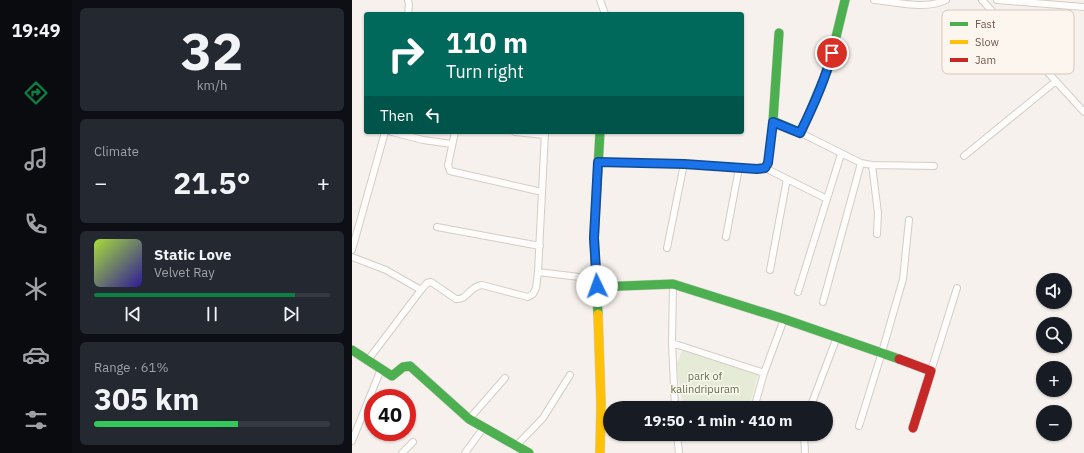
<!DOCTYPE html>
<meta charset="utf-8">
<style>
body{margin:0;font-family:"IBM Plex Sans",sans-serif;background:#242831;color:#f1f3f6;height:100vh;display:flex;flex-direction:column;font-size:15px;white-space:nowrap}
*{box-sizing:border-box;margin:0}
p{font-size:13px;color:#9ea1a6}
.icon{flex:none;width:22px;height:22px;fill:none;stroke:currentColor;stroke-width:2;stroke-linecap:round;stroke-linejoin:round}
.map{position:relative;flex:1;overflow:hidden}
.details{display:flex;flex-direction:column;gap:8px;padding:8px;background:#0d0f14;width:280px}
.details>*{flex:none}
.top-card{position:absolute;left:12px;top:12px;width:380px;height:122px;border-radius:4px;box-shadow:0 1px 3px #0004;background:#00695c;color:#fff;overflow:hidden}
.tools{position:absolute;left:684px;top:273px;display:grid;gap:8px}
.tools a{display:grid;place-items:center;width:36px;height:36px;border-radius:50%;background:#171b24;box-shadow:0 1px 3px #0004;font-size:20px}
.speed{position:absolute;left:12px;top:389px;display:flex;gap:8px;font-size:20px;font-weight:700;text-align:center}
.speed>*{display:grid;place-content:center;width:52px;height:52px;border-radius:50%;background:#171b24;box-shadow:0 1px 3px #0004;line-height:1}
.speed .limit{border:6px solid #d22;background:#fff;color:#111}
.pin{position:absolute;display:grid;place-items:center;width:34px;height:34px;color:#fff;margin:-17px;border:2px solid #fff;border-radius:50%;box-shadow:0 1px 4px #0007}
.me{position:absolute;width:44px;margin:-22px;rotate:357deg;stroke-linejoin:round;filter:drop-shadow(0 0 3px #0008)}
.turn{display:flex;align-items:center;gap:14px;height:84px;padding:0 16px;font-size:18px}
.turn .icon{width:52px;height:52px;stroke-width:2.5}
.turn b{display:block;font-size:28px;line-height:34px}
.then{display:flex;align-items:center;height:38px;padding:0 16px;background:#0003;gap:8px;font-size:15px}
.big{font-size:30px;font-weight:700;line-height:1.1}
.details .card{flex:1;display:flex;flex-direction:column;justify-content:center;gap:6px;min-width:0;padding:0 14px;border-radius:6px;background:#242831}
.details .dial{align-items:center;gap:0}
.dial b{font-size:52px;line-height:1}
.song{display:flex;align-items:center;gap:12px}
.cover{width:48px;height:48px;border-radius:6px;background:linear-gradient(135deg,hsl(80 70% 55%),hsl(250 70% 35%))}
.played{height:4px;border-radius:2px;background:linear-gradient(90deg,#0b8043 85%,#363941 85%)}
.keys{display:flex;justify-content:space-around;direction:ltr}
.heat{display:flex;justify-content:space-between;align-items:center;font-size:22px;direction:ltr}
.charge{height:6px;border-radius:3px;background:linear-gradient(90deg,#34c759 61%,#363941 0)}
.trip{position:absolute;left:251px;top:401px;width:230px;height:40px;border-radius:20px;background:#171b24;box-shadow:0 1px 3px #0004;font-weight:700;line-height:40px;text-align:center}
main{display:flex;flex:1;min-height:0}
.menu{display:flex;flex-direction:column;width:72px;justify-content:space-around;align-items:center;background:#090b0e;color:#9ea1a6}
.menu .icon{width:28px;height:28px}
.menu .current{color:#0b8043}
.menu b{font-size:18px;color:#f1f3f6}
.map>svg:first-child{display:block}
.green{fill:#e6ebd8}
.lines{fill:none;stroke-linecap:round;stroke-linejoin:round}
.street-casing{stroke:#d3cdc8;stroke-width:8}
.fast-casing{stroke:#d5cec9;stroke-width:10}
.slow-casing{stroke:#d5cec9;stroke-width:10}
.jam-casing{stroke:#d5cec9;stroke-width:10}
.street{stroke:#fefdfc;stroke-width:6}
.fast{stroke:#4caf50;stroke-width:9}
.slow{stroke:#ffc107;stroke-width:9}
.jam{stroke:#c62828;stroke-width:9}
.route-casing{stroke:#114b97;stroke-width:10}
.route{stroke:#1a73e8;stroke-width:7}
.labels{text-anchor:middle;stroke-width:3;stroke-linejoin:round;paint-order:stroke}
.park-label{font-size:11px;fill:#5b7549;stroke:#fdf6ee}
.key{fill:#fdf6ee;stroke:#d3c7be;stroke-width:1}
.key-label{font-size:11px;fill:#71584f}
</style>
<main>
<nav class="menu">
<b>19:49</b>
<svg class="icon current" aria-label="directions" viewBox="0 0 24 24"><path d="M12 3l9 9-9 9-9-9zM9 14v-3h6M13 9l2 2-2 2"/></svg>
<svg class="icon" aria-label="music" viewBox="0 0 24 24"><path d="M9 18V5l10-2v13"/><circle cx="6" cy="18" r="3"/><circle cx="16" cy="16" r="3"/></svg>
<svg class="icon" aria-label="phone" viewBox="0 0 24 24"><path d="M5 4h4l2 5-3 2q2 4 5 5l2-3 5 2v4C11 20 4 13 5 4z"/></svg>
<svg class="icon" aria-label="climate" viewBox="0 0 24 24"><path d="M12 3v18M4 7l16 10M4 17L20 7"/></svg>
<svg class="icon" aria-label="car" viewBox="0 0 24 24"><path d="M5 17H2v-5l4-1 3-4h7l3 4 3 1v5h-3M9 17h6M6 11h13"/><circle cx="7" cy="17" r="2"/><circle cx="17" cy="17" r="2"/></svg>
<svg class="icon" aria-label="filters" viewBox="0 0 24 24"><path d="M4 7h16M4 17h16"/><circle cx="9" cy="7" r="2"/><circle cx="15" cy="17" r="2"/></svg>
</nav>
<section class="details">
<div class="card dial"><b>32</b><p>km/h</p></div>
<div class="card"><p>Climate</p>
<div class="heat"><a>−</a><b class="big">21.5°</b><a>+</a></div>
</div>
<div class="card">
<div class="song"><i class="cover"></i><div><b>Static Love</b><p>Velvet Ray</p></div></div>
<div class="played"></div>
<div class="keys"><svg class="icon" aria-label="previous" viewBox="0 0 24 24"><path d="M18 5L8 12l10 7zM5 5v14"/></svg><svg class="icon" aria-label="pause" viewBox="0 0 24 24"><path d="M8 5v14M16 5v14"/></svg><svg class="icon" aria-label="next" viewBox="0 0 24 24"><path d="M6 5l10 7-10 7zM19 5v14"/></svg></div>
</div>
<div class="card"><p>Range · 61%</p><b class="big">305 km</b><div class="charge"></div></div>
</section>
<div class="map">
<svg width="732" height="453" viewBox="0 0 732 453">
<rect width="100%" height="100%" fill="#f6f1ec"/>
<path class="green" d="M 331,348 L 406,374 L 397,408 L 332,408 L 324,366 Z"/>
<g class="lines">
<g class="street-casing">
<path id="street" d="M 248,0 L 253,14
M 522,0 C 544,2 574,10 594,0
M 630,0 L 732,112
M 645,0 L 732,7
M 56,14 L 57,5 L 56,0
M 40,132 L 71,140 L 100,144
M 103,132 L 96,165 L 98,171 L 190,192
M 163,132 L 192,135
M 449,133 L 509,163 L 520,165 L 582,166
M 612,156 L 704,81
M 246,162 L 332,164 L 405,169 L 413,168 L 416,163 L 421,121
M 520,165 L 526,213 L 525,234
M 413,168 L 475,199
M 85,227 L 188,246
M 374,237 L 387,168
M 315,248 L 332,164
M 0,250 L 33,132
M 0,257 L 34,270 L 69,290 L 16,360
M 418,270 L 435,179
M 186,272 L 244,279
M 69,290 L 75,283 L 79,282 L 104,299 C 116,300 116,287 130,285 L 176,297 L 181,294 L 184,288 L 186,272 L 193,132
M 446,292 L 489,154
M 471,302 L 509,163
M 320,343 L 321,284
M 579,371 L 605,288
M 412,373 L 432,319
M 323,408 L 320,343 L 412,373 L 402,408
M 458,408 L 485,337
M 117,419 L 153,378
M 507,426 L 530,352 L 551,279 L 557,220
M 325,434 L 327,453
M 452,434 L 453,453
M 0,441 L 29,369
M 164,446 L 191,418 L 218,375
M 50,453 L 61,442
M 113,453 L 132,427"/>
</g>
<g class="fast-casing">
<path id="fast" d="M 427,33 L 421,121 L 449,133 L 477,66 L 493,0
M 245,287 L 321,284 L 432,319 L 547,359
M 246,314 L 242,238 L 248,132
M 0,350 L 40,376 L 51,367 L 58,366 L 117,419 L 177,453"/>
</g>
<g class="slow-casing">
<path id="slow" d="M 246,314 L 249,404 L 248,453"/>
</g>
<g class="jam-casing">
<path id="jam" d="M 547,359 L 579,371 L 561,428"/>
</g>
<use href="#street" class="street"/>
<use href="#fast" class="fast"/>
<use href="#slow" class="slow"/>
<use href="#jam" class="jam"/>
</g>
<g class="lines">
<g class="route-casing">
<path id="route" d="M 245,286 L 242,238 L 246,162 L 332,164 L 405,169 L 413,168 L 416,163 L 421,122 L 448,133 C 461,107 473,81 480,53"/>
</g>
<use href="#route" class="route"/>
</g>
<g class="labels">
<g class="park-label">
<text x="353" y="380">park of<tspan x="353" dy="13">kalindripuram</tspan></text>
</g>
</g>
<rect x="590" y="10" width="132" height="64" rx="6" class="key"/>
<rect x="598" y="22" width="18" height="4" fill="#4caf50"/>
<rect x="598" y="40" width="18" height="4" fill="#ffc107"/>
<rect x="598" y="58" width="18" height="4" fill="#c62828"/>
<g class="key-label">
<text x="623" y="28">Fast</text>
<text x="623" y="46">Slow</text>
<text x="623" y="64">Jam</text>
</g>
</svg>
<div class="tools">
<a><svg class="icon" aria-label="sound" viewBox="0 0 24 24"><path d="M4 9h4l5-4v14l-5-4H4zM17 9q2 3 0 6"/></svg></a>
<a><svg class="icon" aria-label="search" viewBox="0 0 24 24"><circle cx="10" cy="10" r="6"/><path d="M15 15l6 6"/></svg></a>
<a>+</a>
<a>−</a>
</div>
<div class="speed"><div class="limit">40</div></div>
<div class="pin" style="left:480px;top:53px;background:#d93025"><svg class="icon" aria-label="arrive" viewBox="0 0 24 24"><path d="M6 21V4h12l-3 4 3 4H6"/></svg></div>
<svg class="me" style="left:245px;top:286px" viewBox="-20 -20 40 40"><circle r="19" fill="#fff"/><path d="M0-13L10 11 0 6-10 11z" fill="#1a73e8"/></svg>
<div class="trip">19:50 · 1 min · 410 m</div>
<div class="top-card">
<div class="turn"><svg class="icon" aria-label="right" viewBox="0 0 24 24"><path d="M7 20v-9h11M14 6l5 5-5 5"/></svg><div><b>110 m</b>Turn right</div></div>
<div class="then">Then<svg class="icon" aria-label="left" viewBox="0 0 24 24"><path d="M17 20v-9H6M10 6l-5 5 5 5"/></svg></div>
</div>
</div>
</main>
